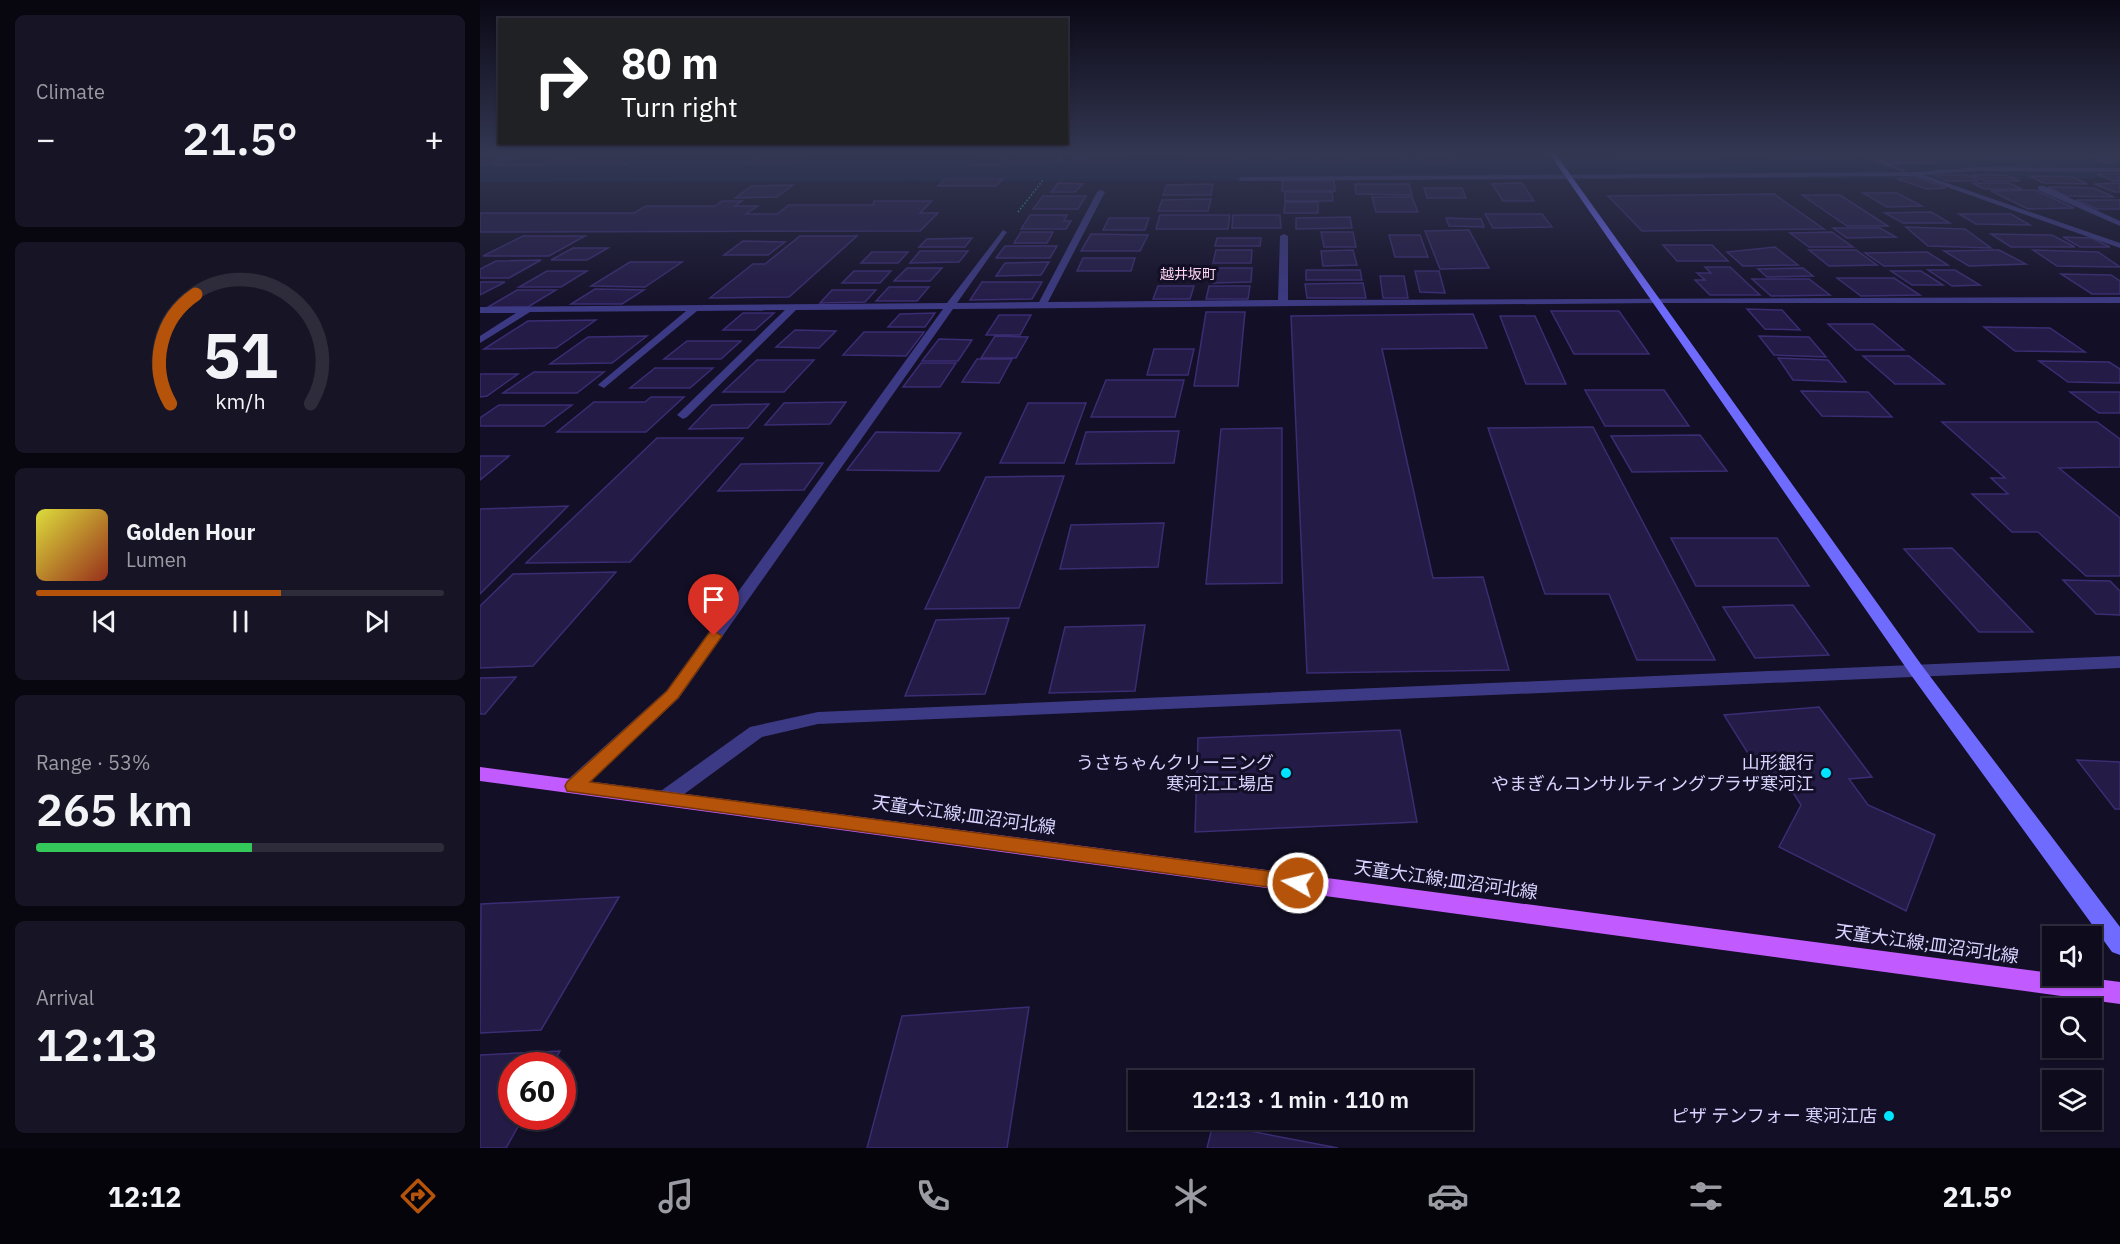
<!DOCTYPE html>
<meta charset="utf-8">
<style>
body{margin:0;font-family:"IBM Plex Sans","Noto Sans JP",sans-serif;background:#171425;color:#f1f3f6;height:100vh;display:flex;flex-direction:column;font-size:22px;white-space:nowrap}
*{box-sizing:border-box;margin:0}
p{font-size:20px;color:#9b9ba3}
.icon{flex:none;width:33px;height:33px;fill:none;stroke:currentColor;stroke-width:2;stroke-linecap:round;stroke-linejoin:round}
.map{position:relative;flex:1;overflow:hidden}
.drawer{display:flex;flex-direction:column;gap:15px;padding:15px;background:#08060f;width:480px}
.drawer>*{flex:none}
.top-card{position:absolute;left:18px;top:18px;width:570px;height:126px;border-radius:0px;box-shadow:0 2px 4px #0004,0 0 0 2px #2e2b3b;background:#202124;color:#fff;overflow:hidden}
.controls{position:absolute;left:1562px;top:926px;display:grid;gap:12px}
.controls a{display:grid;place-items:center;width:60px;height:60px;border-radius:0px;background:#0e0b1c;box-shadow:0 2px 4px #0004,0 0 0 2px #2e2b3b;font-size:30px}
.speed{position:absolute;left:18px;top:1052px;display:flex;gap:12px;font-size:30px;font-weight:700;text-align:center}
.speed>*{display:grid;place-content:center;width:78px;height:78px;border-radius:50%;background:#0e0b1c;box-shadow:0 2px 4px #0004,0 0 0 2px #2e2b3b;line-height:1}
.speed .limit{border:9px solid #d22;background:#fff;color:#111}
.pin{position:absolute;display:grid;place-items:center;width:51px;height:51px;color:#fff;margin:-62px -26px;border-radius:50% 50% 50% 0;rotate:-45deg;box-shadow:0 0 6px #0007}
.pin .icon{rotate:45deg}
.me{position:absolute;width:66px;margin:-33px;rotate:278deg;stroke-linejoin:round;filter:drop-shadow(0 0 4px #0008)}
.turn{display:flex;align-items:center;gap:21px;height:126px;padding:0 24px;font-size:27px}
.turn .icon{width:78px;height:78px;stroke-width:2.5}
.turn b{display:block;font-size:42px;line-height:51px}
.big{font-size:45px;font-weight:600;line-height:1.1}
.drawer .widget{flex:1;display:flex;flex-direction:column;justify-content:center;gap:9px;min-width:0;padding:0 21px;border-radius:9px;background:#171425}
.drawer .dial{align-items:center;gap:0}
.dial svg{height:156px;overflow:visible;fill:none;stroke:#2e2b3b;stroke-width:7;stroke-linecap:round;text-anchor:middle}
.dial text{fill:#f1f3f6;stroke:none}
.song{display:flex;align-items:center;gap:18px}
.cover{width:72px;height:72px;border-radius:9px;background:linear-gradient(135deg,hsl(60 70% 55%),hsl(10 70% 35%))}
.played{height:6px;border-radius:3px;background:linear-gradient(90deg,#b45309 60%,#2e2b3b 60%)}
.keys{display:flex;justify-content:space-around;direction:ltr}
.heat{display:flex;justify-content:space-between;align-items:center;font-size:33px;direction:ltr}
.charge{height:9px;border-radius:4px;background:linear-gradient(90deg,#34c759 53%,#2e2b3b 0)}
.trip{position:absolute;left:648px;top:1070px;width:345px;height:60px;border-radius:0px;background:#0e0b1c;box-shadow:0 2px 4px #0004,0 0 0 2px #2e2b3b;font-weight:600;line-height:60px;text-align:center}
.dock{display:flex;height:96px;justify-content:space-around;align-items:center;background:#06040b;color:#9b9ba3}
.dock .icon{width:42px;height:42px}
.dock .current{color:#b45309}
.dock b{font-size:27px;color:#f1f3f6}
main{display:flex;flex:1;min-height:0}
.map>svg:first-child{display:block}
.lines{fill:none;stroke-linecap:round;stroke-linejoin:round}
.river{fill:#0a1f44;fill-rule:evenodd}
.building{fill:#241b47;stroke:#3b2d73;stroke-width:1.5}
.path{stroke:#2fb8b0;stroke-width:1.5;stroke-dasharray:1.5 2;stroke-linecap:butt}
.lane{fill:#3d3a85;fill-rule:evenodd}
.street{fill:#3d3a85;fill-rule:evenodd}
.secondary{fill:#6f6bff;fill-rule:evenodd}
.primary{fill:#c25bff;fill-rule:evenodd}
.route{fill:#b45309;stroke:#753606;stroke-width:1.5}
.poi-dot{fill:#00e5ff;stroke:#130f26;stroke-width:2}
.labels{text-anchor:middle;stroke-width:6;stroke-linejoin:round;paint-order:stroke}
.far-neighbourhood-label{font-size:14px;fill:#ffd6f0;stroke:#130f26}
.near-poi-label{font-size:18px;fill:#d9d4ff;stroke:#130f26;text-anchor:end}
.near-street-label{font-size:18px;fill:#d9d4ff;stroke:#130f26}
</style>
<main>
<section class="drawer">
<div class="widget"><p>Climate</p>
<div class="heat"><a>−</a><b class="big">21.5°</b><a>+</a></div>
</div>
<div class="widget dial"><svg viewBox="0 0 100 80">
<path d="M14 69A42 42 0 1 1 86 69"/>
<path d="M14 69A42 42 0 0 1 27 13" stroke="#b45309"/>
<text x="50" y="56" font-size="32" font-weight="700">51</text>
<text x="50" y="72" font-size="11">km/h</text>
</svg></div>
<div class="widget">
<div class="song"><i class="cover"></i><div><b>Golden Hour</b><p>Lumen</p></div></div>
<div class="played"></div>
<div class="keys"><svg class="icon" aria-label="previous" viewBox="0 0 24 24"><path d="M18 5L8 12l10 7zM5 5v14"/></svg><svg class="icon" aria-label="pause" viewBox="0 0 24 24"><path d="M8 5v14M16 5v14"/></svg><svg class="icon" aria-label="next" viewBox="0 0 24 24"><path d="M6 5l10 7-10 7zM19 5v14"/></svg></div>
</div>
<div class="widget"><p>Range · 53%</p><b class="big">265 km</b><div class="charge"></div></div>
<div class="widget"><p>Arrival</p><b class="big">12:13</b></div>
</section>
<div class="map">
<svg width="1640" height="1148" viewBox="0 0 1640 1148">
<rect width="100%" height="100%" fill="#130f26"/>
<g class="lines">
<path class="river" d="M 1640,156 L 1640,178 L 0,182 L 0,160 Z"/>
</g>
<path class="building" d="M 383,153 L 412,153 L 406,157 L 377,157 Z
M 499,153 L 530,153 L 519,165 L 488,165 Z
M 539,153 L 574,153 L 566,163 L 530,164 Z
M 753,153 L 752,162 L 705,162 L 707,154 Z
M 761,153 L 793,153 L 793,161 L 761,161 Z
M 875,153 L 920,153 L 923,162 L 877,162 Z
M 937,153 L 965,153 L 971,163 L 942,163 Z
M 1227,153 L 1292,153 L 1304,160 L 1239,161 Z
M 1460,153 L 1532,153 L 1546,159 L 1498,159 L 1485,153 Z
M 165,154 L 146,164 L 74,164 L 95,155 Z
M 607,154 L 648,154 L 644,162 L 590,162 L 592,159 L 605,159 Z
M 805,154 L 831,154 L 832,161 L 805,161 Z
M 1308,154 L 1332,154 L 1340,159 L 1316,159 Z
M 0,155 L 32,155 L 7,165 L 0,165 Z
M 278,155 L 327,155 L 315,163 L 264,163 Z
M 36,156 L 86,156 L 64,165 L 13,165 Z
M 839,156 L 871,156 L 872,162 L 839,162 Z
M 1617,174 L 1638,174 L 1640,181 L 1634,181 Z
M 1455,175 L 1487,175 L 1499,181 L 1467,181 Z
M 1492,175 L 1526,175 L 1540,181 L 1505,181 Z
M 1550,176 L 1593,177 L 1608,184 L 1563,183 Z
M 1435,177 L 1466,188 L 1447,189 L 1417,179 Z
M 465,179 L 523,179 L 516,186 L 458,186 Z
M 802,181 L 854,181 L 855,191 L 802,191 Z
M 578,183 L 603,184 L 595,192 L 571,192 Z
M 1042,183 L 1054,201 L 1023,201 L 1012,184 Z
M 1492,183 L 1529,183 L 1542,189 L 1505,189 Z
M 1640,183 L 1640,192 L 1635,192 L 1614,184 Z
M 733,184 L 731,195 L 683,195 L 687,185 Z
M 875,184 L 929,184 L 932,195 L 876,194 Z
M 313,185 L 297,197 L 255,198 L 272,186 Z
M 1568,187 L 1614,188 L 1634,197 L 1586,196 Z
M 944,188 L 982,188 L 986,198 L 947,198 Z
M 1555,190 L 1594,208 L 1548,209 L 1511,191 Z
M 805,192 L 852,192 L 853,201 L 805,201 Z
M 1383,193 L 1417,193 L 1442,206 L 1407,207 Z
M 1294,194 L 1344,229 L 1162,231 L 1128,196 Z
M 1322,195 L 1360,195 L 1408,226 L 1367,226 Z
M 563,196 L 606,196 L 598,209 L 553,209 Z
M 892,197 L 932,197 L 938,212 L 896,212 Z
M 731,199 L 728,211 L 678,211 L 682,200 Z
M 1596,200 L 1640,200 L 1640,209 L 1617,209 Z
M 242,201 L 262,201 L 255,206 L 278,206 L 266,214 L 297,214 L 309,205 L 393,205 L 394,201 L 452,201 L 440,213 L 458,213 L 440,231 L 0,232 L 0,213 L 154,213 L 166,206 L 235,206 Z
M 805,202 L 838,202 L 838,213 L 804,213 Z
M 1451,212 L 1470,223 L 1423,223 L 1405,213 Z
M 1005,214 L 1062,214 L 1072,227 L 1013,228 Z
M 1479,214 L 1531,214 L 1550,225 L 1496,224 Z
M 550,215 L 587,215 L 584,221 L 591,221 L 586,229 L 541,229 Z
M 680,215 L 750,215 L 748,229 L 676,229 Z
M 753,215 L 800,215 L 801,228 L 752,228 Z
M 870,217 L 872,228 L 816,229 L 816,218 Z
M 629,218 L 669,218 L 665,230 L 623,230 Z
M 966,218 L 1001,219 L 1004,227 L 969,226 Z
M 1426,227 L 1485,229 L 1511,248 L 1448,246 Z
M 1353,228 L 1400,228 L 1416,237 L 1367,238 Z
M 989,230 L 1009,268 L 960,269 L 945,231 Z
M 541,232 L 573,232 L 567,243 L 534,243 Z
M 841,232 L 873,232 L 876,247 L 844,247 Z
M 1352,232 L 1373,247 L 1329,247 L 1310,233 Z
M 611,234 L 668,235 L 660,251 L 601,251 Z
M 1511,234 L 1572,235 L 1595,247 L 1531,247 Z
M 909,235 L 940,235 L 948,257 L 915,257 Z
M 43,236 L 105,236 L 69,256 L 3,256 Z
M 320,236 L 377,236 L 309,297 L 230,298 L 273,264 L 285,264 Z
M 1583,237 L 1612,238 L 1630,247 L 1600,247 Z
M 492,238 L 485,247 L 439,247 L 447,239 Z
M 737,238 L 781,238 L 780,246 L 735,246 Z
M 263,241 L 305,242 L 288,255 L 244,255 Z
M 1183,245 L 1232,245 L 1248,261 L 1197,261 Z
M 525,246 L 577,246 L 570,258 L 516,258 Z
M 1295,247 L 1318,265 L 1263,266 L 1247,252 Z
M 93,248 L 128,248 L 107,260 L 71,260 Z
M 736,250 L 772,250 L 771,263 L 733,263 Z
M 873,250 L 877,265 L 843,266 L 841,251 Z
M 1329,250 L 1376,250 L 1397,265 L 1349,266 Z
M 1519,250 L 1546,264 L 1489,266 L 1464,251 Z
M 1553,250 L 1618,252 L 1640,267 L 1577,266 Z
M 440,251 L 488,251 L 479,262 L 430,263 Z
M 392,252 L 428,252 L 418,263 L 381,263 Z
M 1447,252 L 1468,265 L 1404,266 L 1385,253 Z
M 603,258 L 655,258 L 651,271 L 597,271 Z
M 61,260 L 29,278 L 0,278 L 0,269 L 16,261 Z
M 150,262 L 202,262 L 165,287 L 111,286 Z
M 569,262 L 561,275 L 516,276 L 525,263 Z
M 1225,267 L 1250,267 L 1280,295 L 1230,295 L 1215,280 L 1225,280 L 1217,273 L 1231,273 Z
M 427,268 L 462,268 L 450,281 L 414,281 Z
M 734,268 L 772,268 L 771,282 L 733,283 Z
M 1323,268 L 1333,276 L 1287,277 L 1278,269 Z
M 826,270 L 880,270 L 882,280 L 826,280 Z
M 1448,270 L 1475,270 L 1500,285 L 1472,286 Z
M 67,271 L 107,271 L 81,287 L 39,287 Z
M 374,271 L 411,271 L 400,283 L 362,283 Z
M 935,271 L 959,271 L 965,293 L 940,292 Z
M 1411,271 L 1441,271 L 1463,285 L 1432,285 Z
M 1581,274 L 1631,275 L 1640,281 L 1640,294 L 1612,294 Z
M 900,276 L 924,276 L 928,298 L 903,298 Z
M 1357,278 L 1414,278 L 1440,295 L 1381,296 Z
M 1272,279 L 1329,279 L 1350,295 L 1291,296 Z
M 0,282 L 25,282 L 0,295 Z
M 502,282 L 562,282 L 552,299 L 490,300 Z
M 883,283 L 886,298 L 827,298 L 825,284 Z
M 678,286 L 714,286 L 710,299 L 673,299 Z
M 729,286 L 770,286 L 768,299 L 726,299 Z
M 409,287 L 449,287 L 437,301 L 396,301 Z
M 115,289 L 164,290 L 142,304 L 91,304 Z
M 37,290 L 76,290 L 48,307 L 8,307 Z
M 352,290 L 396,290 L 385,302 L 340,303 Z
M 1267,309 L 1302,310 L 1320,330 L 1285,329 Z
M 1071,311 L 1139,311 L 1169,354 L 1094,354 Z
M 726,312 L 765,312 L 758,386 L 714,386 Z
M 263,313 L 294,313 L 275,330 L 243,330 Z
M 455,313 L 445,327 L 408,327 L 420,314 Z
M 993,314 L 1007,348 L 902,349 L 953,578 L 1003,577 L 1029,670 L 827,673 L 811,316 Z
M 519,315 L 551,315 L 540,335 L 506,335 Z
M 1020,316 L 1055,316 L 1086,384 L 1046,384 Z
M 116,320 L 76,348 L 4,349 L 48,321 Z
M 1348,324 L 1393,324 L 1424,350 L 1376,350 Z
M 1504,327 L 1570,328 L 1605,352 L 1535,351 Z
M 315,330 L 356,331 L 339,348 L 296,347 Z
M 384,332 L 444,332 L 426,356 L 363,355 Z
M 167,336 L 132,363 L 70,364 L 108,337 Z
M 515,336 L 548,337 L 536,358 L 501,358 Z
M 1279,336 L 1329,337 L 1346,357 L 1294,355 Z
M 459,339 L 492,340 L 478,361 L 442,361 Z
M 207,341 L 261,341 L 241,359 L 184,359 Z
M 674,349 L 714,349 L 708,375 L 667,375 Z
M 1383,356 L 1429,356 L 1464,384 L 1415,384 Z
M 1298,358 L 1348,360 L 1366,382 L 1313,380 Z
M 497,359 L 532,359 L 519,383 L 482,382 Z
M 277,360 L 334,360 L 304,392 L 243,392 Z
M 1559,361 L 1629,362 L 1640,369 L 1640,383 L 1588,382 Z
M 441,363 L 476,363 L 460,387 L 423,387 Z
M 175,368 L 233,368 L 210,388 L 150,388 Z
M 54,372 L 124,372 L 97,393 L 23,393 Z
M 0,374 L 38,374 L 7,396 L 0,397 Z
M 626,380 L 704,380 L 695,417 L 611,417 Z
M 1105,390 L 1184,390 L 1209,426 L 1125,426 Z
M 1321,391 L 1388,392 L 1412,417 L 1342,416 Z
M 1590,392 L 1640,392 L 1640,413 L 1619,413 Z
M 171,397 L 204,397 L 166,432 L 77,432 L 114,402 L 165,402 Z
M 366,402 L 350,424 L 285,425 L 304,403 Z
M 548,403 L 606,403 L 584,463 L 520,463 Z
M 289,404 L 268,428 L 209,429 L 232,405 Z
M 19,405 L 92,405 L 64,426 L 0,426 L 0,418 Z
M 1462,422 L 1617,422 L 1640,439 L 1640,467 L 1579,468 L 1640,518 L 1640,576 L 1606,576 L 1558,532 L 1532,532 L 1492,494 L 1528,494 L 1511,478 L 1525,478 Z
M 1113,427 L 1235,660 L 1157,660 L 1129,594 L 1065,594 L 1008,428 Z
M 802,428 L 802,583 L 726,584 L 741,429 Z
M 699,431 L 694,463 L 596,464 L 606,432 Z
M 396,432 L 481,433 L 459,471 L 367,470 Z
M 1220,435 L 1247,471 L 1152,472 L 1131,436 Z
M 177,438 L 263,438 L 150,562 L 46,563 Z
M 0,456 L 29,456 L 0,480 Z
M 343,463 L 324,490 L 238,491 L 261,464 Z
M 584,476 L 539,608 L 445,609 L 506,477 Z
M 88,506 L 0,594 L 0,509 Z
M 684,523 L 678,567 L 580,569 L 591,525 Z
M 1191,538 L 1297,538 L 1329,586 L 1216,586 Z
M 1472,548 L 1553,632 L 1499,632 L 1424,549 Z
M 136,572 L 53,666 L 0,668 L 0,606 L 33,574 Z
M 1583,580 L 1630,581 L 1640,591 L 1640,615 L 1616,614 Z
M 1313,605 L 1349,655 L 1275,658 L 1243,607 Z
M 529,618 L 505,694 L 425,696 L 456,620 Z
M 665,625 L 655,691 L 569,693 L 585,627 Z
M 36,677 L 5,714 L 0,714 L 0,678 Z
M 1339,707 L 1392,777 L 1369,779 L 1388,805 L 1455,835 L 1426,911 L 1299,847 L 1321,805 L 1303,777 L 1284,779 L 1244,715 Z
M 920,730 L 937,822 L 715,832 L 718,738 Z
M 1597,760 L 1640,762 L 1640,809 L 1635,809 Z
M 139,897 L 61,1030 L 0,1033 L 1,904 Z
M 549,1007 L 527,1148 L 387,1148 L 422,1016 Z
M 80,1051 L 72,1065 L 32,1065 L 32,1116 L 44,1116 L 26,1148 L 0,1148 L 0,1055 Z
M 733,1124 L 858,1148 L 727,1148 Z"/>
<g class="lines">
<path class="path" d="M 538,212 L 563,180"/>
<path class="lane" d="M 579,153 L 585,153 L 578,163 L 575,161 Z
M 1372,153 L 1380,153 L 1401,160 L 1470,162 L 1406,166 Z
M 1598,153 L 1606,153 L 1640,162 L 1626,164 Z
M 1498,167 L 1640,168 L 1640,172 L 1498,171 L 1444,175 L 1640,243 L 1640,248 L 1436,176 L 761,181 L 758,179 L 761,177 L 1436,172 Z
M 1558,186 L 1564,186 L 1640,221 L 1640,226 L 1558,190 Z
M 621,190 L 625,192 L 568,302 L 798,300 L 800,236 L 804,234 L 808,236 L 808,300 L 1640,297 L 1640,303 L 1176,303 L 473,309 L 199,698 L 100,791 L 93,793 L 86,791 L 83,786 L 86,781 L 187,690 L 463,309 L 316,310 L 207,417 L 203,419 L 197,415 L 199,413 L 305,310 L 217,311 L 124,388 L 118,385 L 120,383 L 206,311 L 50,312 L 0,343 L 0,336 L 36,313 L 0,313 L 0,307 L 467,303 L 523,230 L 527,232 L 477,303 L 559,302 L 617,192 Z"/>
<path class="street" d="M 1404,163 L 1426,170 L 1423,172 L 1404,165 Z
M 1640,656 L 1640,668 L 338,724 L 282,737 L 192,803 L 185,806 L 178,803 L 175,798 L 178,793 L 270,727 L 338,712 Z"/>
<path class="secondary" d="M 1069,153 L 1075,153 L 1443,667 L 1640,927 L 1640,955 L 1632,952 L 1431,675 Z"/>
<path class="primary" d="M 0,767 L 1640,982 L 1640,1004 L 0,781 Z"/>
</g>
<linearGradient id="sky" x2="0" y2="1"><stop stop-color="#0a0815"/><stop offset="0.49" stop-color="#333752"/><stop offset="1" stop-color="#333752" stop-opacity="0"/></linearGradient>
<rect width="1640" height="313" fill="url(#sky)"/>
<path class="route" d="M 234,631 L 242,636 L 198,698 L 110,782 L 818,875 L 825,877 L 828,883 L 825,889 L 818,891 L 87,791 L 85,786 L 87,782 L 187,691 L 229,633 Z"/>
<g class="poi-dot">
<circle cx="806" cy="773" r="6"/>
<circle cx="1346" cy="773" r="6"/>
<circle cx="1409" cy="1116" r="6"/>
</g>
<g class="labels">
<g class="far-neighbourhood-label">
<text x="708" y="279">越井坂町</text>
</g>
<g class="near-poi-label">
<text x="794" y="769">うさちゃんクリーニング<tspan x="794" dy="21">寒河江工場店</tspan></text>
<text x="1334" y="769">山形銀行<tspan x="1334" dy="21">やまぎんコンサルティングプラザ寒河江</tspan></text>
<text x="1397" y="1122">ピザ テンフォー 寒河江店</text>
</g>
<g class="near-street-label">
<text transform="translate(484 815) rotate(8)" y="6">天童大江線;皿沼河北線</text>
<text transform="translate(966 880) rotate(8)" y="6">天童大江線;皿沼河北線</text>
<text transform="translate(1447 944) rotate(8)" y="6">天童大江線;皿沼河北線</text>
</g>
</g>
</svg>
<div class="controls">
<a><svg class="icon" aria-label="sound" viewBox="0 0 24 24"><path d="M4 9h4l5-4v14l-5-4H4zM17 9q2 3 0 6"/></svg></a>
<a><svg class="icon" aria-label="search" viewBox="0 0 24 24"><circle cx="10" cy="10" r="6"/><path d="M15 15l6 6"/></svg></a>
<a><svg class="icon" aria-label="layers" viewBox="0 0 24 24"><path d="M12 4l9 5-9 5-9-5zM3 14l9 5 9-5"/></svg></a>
</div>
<div class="speed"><div class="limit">60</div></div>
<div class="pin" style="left:234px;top:636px;background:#d93025"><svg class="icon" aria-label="arrive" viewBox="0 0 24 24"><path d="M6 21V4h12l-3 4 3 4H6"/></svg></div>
<svg class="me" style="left:818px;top:883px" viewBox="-20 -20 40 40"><circle r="17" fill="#b45309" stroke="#fff" stroke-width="3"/><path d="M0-11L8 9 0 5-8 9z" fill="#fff"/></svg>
<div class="trip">12:13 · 1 min · 110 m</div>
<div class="top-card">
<div class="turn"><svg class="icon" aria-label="right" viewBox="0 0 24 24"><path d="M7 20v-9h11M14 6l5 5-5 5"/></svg><div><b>80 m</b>Turn right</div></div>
</div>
</div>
</main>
<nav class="dock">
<b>12:12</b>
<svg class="icon current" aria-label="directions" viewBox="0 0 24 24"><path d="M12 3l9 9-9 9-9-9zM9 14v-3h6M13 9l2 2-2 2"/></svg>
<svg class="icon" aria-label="music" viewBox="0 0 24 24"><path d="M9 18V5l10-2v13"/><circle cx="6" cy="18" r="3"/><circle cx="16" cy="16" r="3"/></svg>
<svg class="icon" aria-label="phone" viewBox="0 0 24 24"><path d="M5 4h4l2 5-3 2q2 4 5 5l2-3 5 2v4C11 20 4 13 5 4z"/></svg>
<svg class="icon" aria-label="climate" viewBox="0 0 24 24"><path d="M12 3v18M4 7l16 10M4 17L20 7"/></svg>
<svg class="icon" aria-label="car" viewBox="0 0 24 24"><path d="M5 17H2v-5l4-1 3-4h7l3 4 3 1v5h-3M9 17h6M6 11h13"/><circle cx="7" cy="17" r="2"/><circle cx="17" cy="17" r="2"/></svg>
<svg class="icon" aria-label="filters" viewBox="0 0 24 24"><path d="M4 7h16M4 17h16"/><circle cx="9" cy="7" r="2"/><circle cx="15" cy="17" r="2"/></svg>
<b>21.5°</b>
</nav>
